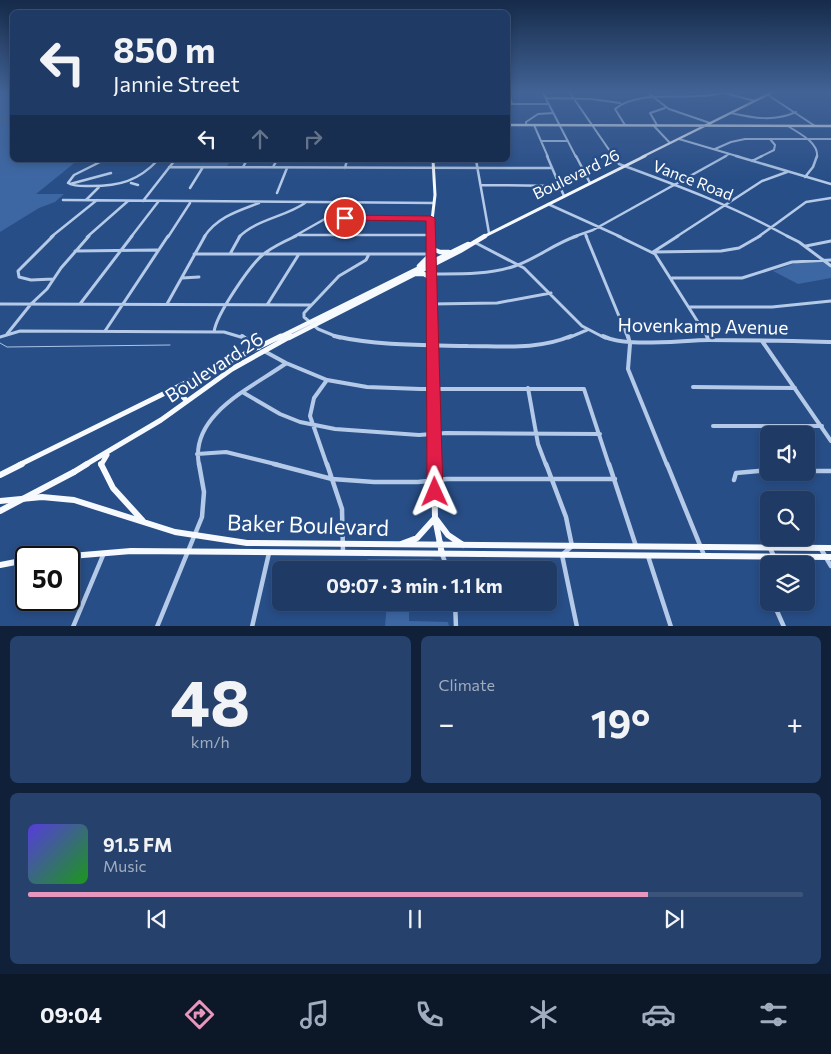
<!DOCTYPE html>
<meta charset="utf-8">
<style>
body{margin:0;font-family:Commissioner,sans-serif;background:#26416b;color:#f1f3f6;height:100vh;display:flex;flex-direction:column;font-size:19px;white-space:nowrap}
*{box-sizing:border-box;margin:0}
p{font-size:16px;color:#a1adbf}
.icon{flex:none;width:28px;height:28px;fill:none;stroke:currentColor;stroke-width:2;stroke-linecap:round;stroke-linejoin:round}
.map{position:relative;height:626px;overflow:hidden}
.sheet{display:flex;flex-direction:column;gap:10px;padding:10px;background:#102038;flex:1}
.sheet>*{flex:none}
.hud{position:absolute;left:10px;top:10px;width:500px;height:152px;border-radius:8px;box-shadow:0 2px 8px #0003,0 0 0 1px #3c5479;background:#1e3a65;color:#f1f3f6;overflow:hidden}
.buttons{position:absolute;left:760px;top:426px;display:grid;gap:10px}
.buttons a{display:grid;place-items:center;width:55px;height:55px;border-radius:8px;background:#1e3a65;box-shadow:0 2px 8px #0003,0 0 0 1px #3c5479;font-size:25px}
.speed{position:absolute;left:15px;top:546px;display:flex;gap:10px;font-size:25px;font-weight:700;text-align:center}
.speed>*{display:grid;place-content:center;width:65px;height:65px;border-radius:50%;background:#1e3a65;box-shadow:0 2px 8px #0003,0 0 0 1px #3c5479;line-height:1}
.speed .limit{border:2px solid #111;border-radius:8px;background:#fff;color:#111}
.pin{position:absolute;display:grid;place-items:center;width:42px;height:42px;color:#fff;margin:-21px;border:2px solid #fff;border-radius:50%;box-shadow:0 1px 5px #0007}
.me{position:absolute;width:55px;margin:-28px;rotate:359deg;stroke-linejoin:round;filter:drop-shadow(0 0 4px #0008)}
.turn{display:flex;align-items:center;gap:18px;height:105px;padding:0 20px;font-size:22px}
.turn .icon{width:65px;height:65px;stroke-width:2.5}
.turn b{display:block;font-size:35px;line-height:42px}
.lanes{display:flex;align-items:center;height:48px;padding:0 20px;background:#0003;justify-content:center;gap:25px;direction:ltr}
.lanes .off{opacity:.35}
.big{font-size:38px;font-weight:700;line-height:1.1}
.sheet .widget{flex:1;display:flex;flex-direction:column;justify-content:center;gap:8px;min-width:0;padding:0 18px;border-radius:8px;background:#26416b}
.sheet .dial{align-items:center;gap:0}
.dial b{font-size:65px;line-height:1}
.song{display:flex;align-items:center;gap:15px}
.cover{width:60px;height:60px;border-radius:8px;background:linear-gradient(135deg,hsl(250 70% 55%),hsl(120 70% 35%))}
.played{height:5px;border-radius:2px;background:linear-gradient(90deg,#e797bd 80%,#3c5479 80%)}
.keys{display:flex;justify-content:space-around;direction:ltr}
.heat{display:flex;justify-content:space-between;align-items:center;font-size:28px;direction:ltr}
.sheet .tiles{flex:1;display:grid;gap:10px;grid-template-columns:1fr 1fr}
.widget:last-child{grid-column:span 2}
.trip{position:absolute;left:272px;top:561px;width:285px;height:50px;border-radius:8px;background:#1e3a65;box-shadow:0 2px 8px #0003,0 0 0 1px #3c5479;font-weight:700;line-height:50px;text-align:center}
.tabs{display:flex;height:80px;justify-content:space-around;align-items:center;background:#0c1728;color:#a1adbf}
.tabs .icon{width:35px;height:35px}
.tabs .active{color:#e797bd}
.tabs b{font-size:22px;color:#f1f3f6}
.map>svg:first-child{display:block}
.green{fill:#3d67a3}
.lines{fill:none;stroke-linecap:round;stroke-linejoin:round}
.stream{stroke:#a8c4e8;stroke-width:1}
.river{stroke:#4a658e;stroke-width:3}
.minor-far4{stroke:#b4cae8;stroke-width:2}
.minor-far3{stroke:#b4cae8;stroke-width:2.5}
.minor-far2{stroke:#b4cae8;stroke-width:3}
.minor-far1{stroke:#b4cae8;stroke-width:4}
.minor{stroke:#b4cae8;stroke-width:4.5}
.major-far4{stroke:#f6f9fe;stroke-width:2.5}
.major-far3{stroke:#f6f9fe;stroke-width:3}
.major-far2{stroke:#f6f9fe;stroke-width:4.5}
.major-far1{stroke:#f6f9fe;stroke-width:5}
.major{stroke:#f6f9fe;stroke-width:6}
.major-bridge{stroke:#f6f9fe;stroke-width:6}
.route{fill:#e11d48;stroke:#92132f}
.labels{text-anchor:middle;stroke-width:5;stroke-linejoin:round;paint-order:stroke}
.far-street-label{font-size:16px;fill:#fff;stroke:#284e87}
.street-label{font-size:19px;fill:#fff;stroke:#284e87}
.near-street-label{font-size:22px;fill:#fff;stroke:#284e87}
</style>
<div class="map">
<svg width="831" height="627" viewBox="0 0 831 627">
<rect width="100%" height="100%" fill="#284e87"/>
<path class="green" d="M 0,93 L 12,93 L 12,160 L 78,160 L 36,194 L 64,194 L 55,202 L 39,208 L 0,232 Z
M 176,160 L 231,160 L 227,166 L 171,166 Z
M 823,261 L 831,268 L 831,278 L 798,284 L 773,271 L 796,263 Z
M 368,559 L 430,559 L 436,560 L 441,566 L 419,567 L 418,570 L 365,570 L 365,562 Z
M 387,602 L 391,603 L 391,611 L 409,612 L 409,621 L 448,622 L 449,626 L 385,626 Z"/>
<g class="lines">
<path class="stream" d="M 0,343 L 7,347 L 170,345"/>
<path class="river" d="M 0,120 L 12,117"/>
<path class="minor-far4" d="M 509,93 L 512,104
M 543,93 L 576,157
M 570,93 L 614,157
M 648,93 L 669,109 L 710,123
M 724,93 L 755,101
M 768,95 L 815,126
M 546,98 L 591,99 L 620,103
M 508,104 L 549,104
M 731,113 C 753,118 774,122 796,112
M 526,125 L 526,122 L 538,114 L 553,113
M 534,125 L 548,157
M 625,125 L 615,109 C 640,88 690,102 722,93
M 653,125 L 670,143
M 657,125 L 650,113 L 665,108
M 788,126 C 798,133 819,142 817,157
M 679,139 L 740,157
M 541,141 L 568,141
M 715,149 L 731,142 L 745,139 L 831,139
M 724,157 L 729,154
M 760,157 L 774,150 L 775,145 L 770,139"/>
<path class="minor-far3" d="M 547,156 L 564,196
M 576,156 L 590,183
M 613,156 L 619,164 C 679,186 733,206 789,237
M 736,156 L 831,184
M 104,160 L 74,175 L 68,183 C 76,187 83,186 91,186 C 120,186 138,181 158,160
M 476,160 L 489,233
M 752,161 L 762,156
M 169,167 L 552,168
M 243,167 L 247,160
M 273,167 L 277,160
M 345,168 L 347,160
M 805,177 L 813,167 L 817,156
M 131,183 L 138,185
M 70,184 L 111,173
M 481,185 L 559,186
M 190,188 L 203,167
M 277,193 L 287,168
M 63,200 L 434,203
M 86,200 L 99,187
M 143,201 L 175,160
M 548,204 L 621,237
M 328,218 L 430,218
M 585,233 L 587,237
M 299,235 L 430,235
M 51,237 L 97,200
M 87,237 L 128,201
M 131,237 L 158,202
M 168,237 L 190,203
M 204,237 C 217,217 238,211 259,203
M 239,237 C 257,219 285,217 305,203
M 293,237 L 353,203
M 573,237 L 593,230 L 726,156
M 676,237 L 762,181 L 787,172
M 758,237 L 806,202 L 831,198"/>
<path class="minor-far2" d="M 53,236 L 18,271 L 19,277 L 31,280 L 53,279
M 586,236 L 628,338
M 618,236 L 655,254 L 708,338
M 787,236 L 799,242 L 831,266
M 474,242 L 524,268 L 582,326 L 605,338
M 806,246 L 831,241
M 75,251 L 157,250
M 653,252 L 721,251 L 739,248 L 760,236
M 653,252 L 678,236
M 194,254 L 430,254
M 230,254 L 240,236
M 431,274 C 459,274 488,275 515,266 C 536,259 555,243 577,236
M 182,278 L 199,277
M 672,278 L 742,278 L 792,262 L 831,260
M 0,304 L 311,305
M 80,304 L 132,236
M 167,304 L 205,236
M 431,304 L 497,303 L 551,293
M 267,305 L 299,254
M 689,307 L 772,307 L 831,301
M 105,331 L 168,236
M 214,332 C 216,315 251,263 265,253 C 274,246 285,241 296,236
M 7,334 L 31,304 L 47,289 L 61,268 L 89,236
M 0,337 L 20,331 L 224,332 L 244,338
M 340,338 L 318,329 L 304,317 L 304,313 L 339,276 L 366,260 L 369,254
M 568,338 L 587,330"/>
<path class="minor-far1" d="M 242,336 L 259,348
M 334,336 C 379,346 423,345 468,346 C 503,346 538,350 571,336
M 603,336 C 626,348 681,340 709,340 C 750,340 790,341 831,342
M 628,336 L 630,344 L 628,369 L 667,465
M 707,336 L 709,340
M 762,341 L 831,441
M 264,351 L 286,363 L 327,380 L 367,387 L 420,389 L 584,389 L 609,465
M 327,380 L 314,398 L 310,416 L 327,465
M 693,387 L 795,388
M 528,388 L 538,444 L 546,465
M 244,393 L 280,414 L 300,422 L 335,429 L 419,435 L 446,433 L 600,434
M 713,426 L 822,426
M 197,454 L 226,452 L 279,465
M 199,465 C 189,415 251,388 285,364"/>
<path class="minor" d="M 274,464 L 332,479 L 374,482 L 418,482 L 447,479 L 615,479
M 327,464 L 342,509 L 343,553
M 546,464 L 566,517 L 572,546 L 562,555 L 577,627
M 609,464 L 636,546
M 667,464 L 704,555
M 806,471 L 831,471
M 734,480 L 736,473 L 769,470
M 770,548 L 778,565
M 821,549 L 831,566
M 442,554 L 448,570
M 648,556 L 671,627
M 455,602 L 456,627
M 773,602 L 784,627
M 73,627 L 104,553
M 157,627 L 202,517 L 204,492 L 199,464
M 252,627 L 269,553"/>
<path class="major-far4" d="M 508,125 L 831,126
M 642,157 L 771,93"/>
<path class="major-far3" d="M 430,237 L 435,195 L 433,160
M 483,237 L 645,156"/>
<path class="major-far2" d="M 430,236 L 432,338
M 430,248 L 440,252 L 449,252
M 419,266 L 430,255
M 415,274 L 424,274 L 431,278
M 278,338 L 468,244
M 289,338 L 460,251 L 485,236"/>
<path class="major-far1" d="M 432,336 L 434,465
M 175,389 L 187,401
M 19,465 L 281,336
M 85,465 L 161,420 L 232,369 L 291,336
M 101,465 L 107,455"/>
<path class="major" d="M 101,464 L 113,488 L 143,521
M 434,464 L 435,518 L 442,554
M 74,472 L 87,464
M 0,475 L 22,464
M 0,501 L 42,497 L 74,500 L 175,532 L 247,543 L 831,548
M 436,519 L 448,535 L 463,545
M 401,544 L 417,538 L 435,518
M 47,558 L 131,551 L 831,557
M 0,565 L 26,560"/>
<path class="major-bridge" d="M 0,511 L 74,472"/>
</g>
<linearGradient id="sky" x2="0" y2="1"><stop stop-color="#162b4a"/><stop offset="0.51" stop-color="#426396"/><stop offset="1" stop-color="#426396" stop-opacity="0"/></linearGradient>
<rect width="831" height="181" fill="url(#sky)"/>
<path class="route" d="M 345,215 L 430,216 L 435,218 L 443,492 L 441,497 L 435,499 L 430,497 L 427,492 L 426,221 L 342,220 L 340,218 Z"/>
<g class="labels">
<g class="far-street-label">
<text transform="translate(576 174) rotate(-26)" y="6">Boulevard 26</text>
<text transform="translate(693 180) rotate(21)" y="6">Vance Road</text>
</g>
<g class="street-label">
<text transform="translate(703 326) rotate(1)" y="7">Hovenkamp Avenue</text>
<text transform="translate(214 367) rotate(-33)" y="7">Boulevard 26</text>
</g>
<g class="near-street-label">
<text transform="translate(308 525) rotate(2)" y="8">Baker Boulevard</text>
</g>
</g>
</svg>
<div class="buttons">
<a><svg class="icon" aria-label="sound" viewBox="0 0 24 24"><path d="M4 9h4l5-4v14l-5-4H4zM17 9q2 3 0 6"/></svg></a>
<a><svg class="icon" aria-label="search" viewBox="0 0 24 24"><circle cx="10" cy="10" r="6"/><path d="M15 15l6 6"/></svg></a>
<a><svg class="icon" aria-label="layers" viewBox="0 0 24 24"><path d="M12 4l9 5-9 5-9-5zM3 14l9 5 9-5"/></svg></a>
</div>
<div class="speed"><div class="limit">50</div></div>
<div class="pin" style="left:345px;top:218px;background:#d93025"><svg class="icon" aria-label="arrive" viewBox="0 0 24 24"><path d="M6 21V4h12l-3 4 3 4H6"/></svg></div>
<svg class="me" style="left:435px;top:492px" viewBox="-20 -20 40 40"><path d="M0-17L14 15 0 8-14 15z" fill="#e11d48" stroke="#fff" stroke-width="4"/></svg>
<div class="trip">09:07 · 3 min · 1.1 km</div>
<div class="hud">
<div class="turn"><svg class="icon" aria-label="left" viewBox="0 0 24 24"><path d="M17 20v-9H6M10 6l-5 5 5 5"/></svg><div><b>850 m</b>Jannie Street</div></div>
<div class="lanes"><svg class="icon" aria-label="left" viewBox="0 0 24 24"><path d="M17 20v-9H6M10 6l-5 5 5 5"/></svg><svg class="icon off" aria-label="ahead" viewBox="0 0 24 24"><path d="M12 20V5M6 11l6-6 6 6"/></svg><svg class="icon off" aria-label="right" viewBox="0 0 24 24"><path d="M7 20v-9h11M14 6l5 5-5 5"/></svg></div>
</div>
</div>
<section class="sheet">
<div class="tiles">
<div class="widget dial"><b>48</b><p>km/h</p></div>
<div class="widget"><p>Climate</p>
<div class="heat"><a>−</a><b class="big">19°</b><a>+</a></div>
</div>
<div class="widget">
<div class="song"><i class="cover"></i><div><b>91.5 FM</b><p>Music</p></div></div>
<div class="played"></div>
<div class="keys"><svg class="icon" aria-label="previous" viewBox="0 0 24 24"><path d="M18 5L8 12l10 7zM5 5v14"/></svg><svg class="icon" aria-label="pause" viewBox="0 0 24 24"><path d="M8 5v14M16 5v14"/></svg><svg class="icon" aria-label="next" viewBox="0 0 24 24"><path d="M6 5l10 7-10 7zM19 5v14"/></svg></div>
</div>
</div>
</section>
<nav class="tabs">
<b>09:04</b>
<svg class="icon active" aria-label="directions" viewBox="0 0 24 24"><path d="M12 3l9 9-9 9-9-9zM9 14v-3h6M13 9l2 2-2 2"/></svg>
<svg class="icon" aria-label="music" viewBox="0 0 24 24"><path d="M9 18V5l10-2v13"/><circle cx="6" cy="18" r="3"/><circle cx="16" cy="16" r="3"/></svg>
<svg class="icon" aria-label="phone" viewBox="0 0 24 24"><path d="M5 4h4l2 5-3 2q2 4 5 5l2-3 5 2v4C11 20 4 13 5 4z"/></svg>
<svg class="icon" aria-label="climate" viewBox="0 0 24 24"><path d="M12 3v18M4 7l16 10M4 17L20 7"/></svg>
<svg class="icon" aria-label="car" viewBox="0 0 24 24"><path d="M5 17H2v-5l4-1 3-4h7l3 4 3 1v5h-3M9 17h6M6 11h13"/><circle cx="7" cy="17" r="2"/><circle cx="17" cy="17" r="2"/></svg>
<svg class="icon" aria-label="filters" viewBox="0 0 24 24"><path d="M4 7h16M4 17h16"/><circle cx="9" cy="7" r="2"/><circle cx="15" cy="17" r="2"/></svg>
</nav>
